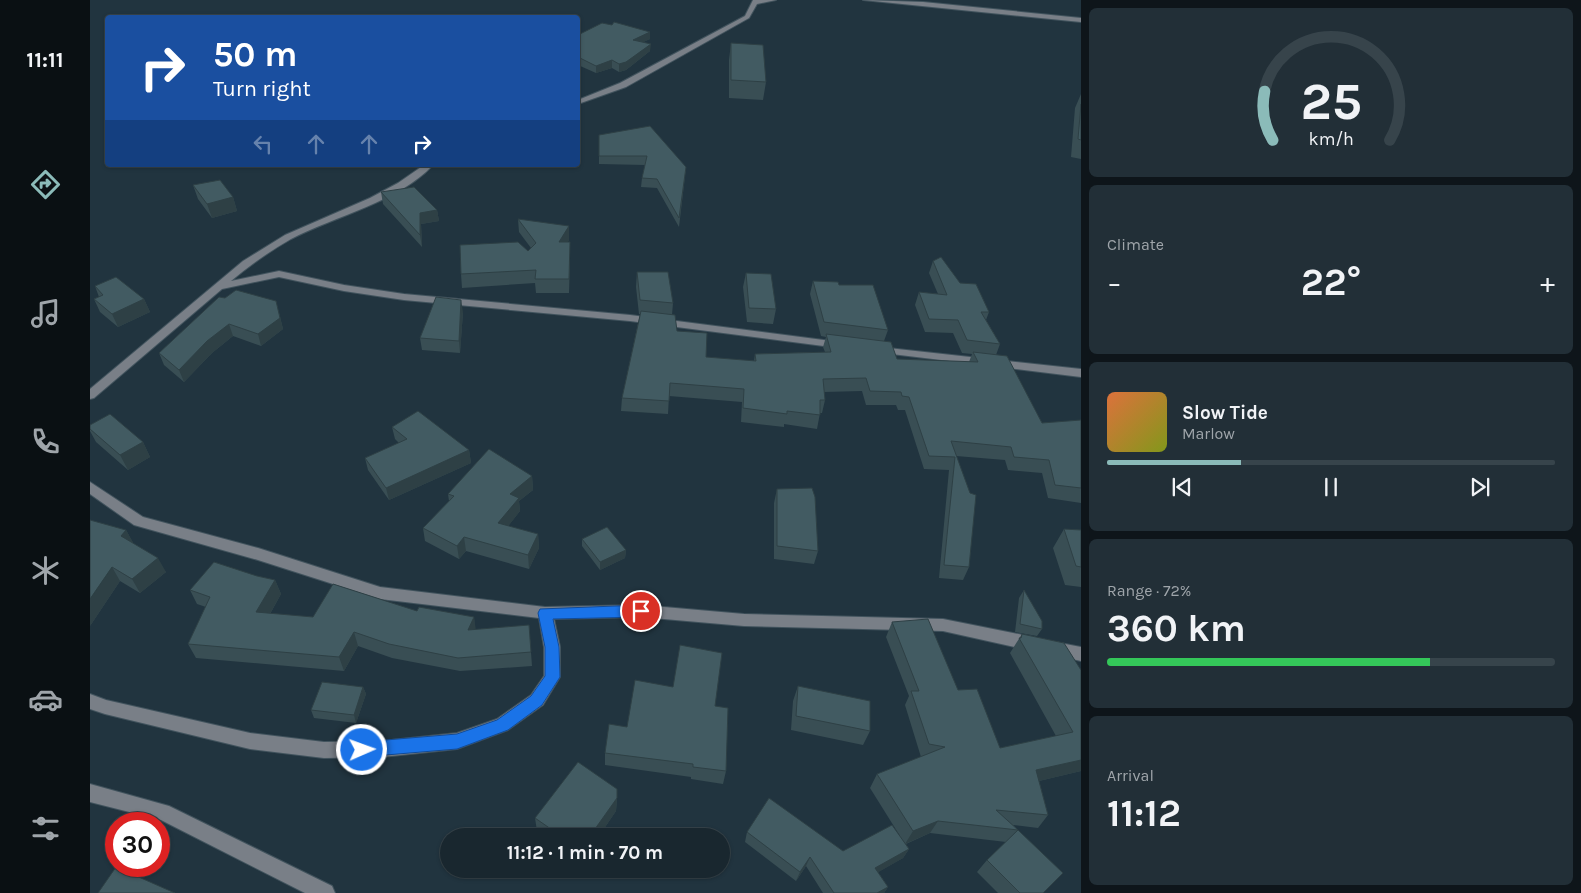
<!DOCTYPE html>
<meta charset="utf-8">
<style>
body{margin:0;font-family:Karla,sans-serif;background:#222f37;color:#f1f3f6;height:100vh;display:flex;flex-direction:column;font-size:19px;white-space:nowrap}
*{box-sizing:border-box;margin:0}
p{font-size:16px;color:#9fa5aa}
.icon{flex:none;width:28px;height:28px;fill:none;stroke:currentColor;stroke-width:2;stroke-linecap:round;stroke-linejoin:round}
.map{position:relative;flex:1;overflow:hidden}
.sheet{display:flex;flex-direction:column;gap:8px;padding:8px;background:#0e151a;width:500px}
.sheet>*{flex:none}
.top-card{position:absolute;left:15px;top:15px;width:475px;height:152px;border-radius:5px;box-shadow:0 1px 4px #0004,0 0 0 1px #37444b;background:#1a4fa0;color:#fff;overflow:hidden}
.speed{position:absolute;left:15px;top:812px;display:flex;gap:10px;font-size:25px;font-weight:700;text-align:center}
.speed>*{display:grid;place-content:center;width:65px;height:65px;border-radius:50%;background:#19272f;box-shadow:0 1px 4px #0004,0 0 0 1px #37444b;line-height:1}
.speed .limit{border:8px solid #d22;background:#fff;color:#111}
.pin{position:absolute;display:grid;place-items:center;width:42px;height:42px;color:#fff;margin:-21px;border:2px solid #fff;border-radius:50%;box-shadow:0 1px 5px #0007}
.me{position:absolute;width:55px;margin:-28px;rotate:88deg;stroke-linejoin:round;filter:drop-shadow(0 0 4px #0008)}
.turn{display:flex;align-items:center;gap:18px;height:105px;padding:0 25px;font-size:22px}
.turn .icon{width:65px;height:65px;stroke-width:2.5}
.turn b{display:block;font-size:35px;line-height:42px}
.lanes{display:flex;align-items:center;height:48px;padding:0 25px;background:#0003;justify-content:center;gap:25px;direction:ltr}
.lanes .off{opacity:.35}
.big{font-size:38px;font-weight:700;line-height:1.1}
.sheet .card{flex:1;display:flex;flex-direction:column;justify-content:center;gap:8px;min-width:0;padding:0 18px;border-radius:8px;background:#222f37}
.sheet .dial{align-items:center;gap:0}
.dial svg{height:130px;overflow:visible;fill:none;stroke:#37444b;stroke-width:7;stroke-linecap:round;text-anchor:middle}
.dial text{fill:#f1f3f6;stroke:none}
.song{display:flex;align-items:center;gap:15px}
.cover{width:60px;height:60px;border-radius:8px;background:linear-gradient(135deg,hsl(20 70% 55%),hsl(70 70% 35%))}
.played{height:5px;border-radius:2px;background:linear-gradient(90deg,#8bbbb9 30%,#37444b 30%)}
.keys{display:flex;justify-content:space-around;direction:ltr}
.heat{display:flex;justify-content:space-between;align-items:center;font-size:28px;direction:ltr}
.charge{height:8px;border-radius:4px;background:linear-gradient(90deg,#34c759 72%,#37444b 0)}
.trip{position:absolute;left:350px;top:828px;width:290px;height:50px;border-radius:25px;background:#19272f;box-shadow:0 1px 4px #0004,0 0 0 1px #37444b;font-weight:700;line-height:50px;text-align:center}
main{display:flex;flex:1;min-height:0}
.dock{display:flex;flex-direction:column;width:90px;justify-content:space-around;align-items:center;background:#0a1013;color:#9fa5aa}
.dock .icon{width:35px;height:35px}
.dock .on{color:#8bbbb9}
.dock b{font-size:22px;color:#f1f3f6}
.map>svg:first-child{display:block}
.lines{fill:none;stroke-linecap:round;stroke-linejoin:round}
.minor-casing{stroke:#41535d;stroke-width:2}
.minor{fill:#797f87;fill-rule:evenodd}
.wall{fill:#394e54}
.shaded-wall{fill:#2e4045}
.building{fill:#425b62;stroke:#2e4045}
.route{fill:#1a73e8;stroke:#114b97}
</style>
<main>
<nav class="dock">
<b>11:11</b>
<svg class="icon on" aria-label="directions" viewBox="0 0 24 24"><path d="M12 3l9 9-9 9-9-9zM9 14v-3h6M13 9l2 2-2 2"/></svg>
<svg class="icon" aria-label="music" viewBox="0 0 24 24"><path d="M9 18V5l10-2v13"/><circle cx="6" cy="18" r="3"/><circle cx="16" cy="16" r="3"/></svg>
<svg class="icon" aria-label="phone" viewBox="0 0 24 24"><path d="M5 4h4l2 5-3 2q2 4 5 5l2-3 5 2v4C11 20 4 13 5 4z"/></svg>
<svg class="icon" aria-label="climate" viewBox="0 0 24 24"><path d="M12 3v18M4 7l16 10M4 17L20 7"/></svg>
<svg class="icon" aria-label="car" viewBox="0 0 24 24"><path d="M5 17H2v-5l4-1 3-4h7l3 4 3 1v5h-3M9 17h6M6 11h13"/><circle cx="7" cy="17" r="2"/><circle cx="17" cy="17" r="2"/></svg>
<svg class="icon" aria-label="filters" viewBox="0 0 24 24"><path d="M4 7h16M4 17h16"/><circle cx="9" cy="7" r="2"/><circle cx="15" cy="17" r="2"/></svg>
</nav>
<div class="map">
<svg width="991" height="893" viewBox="0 0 991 893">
<rect width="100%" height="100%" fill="#21343f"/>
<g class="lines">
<g class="minor-casing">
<path id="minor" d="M 663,0 L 686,0 L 667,4 L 659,18 L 536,87 L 488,104 L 488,100 L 530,83 L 655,16 Z
M 773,0 L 833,2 L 991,18 L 991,22 Z
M 334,165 L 343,165 C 309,202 245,216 201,239 C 180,251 160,265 141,281 L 189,271 L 254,285 L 314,294 L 540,315 L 749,342 L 755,345 L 749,348 L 540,321 L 314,300 L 254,291 L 189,277 L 132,289 L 4,398 L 0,399 L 0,389 L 153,261 L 195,235 L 280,198 L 308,183 Z
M 789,347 L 991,369 L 991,377 L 785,352 L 783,350 Z
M 0,482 L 53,517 L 168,548 L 290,587 L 455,607 L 551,605 L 654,614 L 853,619 L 943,637 L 948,639 L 951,644 L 948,649 L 943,651 L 853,631 L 654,626 L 551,617 L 464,619 L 470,647 L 470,677 L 453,705 L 418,730 L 367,749 L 292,757 L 234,758 L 160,749 L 15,714 L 0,709 L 0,694 L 16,700 L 160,733 L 234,742 L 292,741 L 367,733 L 407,719 L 441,695 L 454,676 L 454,647 L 449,618 L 290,599 L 168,560 L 44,525 L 0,494 Z
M 965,642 L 991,647 L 991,661 L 960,654 L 957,649 L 960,644 Z
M 0,784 L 79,806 L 242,886 L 245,893 L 215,893 L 71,820 L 0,802 Z"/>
</g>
<use href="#minor" class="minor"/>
</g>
<path class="wall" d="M 488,35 L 560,39 L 553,42 L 560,51 L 536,70 L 529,72 L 522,68 L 506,73 L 488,65 Z
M 641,43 L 676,82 L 673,100 L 639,98 L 639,60 Z
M 991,94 L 991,159 L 981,157 L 985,108 Z
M 509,135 L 596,167 L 589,227 L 567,188 L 551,187 L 552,178 L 555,165 L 509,164 Z
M 103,185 L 143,197 L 147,211 L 122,218 L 108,199 Z
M 291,192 L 347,210 L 349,221 L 331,224 L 332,247 L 293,204 Z
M 428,219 L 479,240 L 477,242 L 480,242 L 480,256 L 479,293 L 446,293 L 445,283 L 372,288 L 371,274 L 438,251 L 441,248 L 429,232 Z
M 843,261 L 870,283 L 899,312 L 896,320 L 910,344 L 906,355 L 952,423 L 991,420 L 991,503 L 958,498 L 952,473 L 918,470 L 915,460 L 866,456 L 879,567 L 873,580 L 849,578 L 859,470 L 834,469 L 815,410 L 808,410 L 806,405 L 776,405 L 772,391 L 734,392 L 735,400 L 732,413 L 730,413 L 727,429 L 694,424 L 694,427 L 651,422 L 652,402 L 579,396 L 578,414 L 531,411 L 532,398 L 550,314 L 549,314 L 546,287 L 547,272 L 583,303 L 582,315 L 587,331 L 616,357 L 664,361 L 665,354 L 735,352 L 733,347 L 736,337 L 731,336 L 720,294 L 723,281 L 749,285 L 798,330 L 794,341 L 807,359 L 879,362 L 882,354 L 872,353 L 863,333 L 835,332 L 825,305 L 829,292 L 848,294 L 839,273 Z
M 656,273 L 686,309 L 683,324 L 657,322 L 653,287 Z
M 5,286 L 54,299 L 60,312 L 28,327 L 10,312 L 4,299 L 9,297 Z
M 129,297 L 189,313 L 193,329 L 171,346 L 143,336 L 122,353 L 94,382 L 74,365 L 69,353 Z
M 373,312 L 370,353 L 332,350 L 330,338 Z
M 0,425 L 53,442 L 60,457 L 38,470 L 6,442 L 0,431 Z
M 302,427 L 379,450 L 381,463 L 299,500 L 278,470 L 275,458 L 309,443 L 305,439 Z
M 442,476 L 443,490 L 429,501 L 430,511 L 418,526 L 448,534 L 449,548 L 439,569 L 376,551 L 369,559 L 335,541 L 333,528 L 359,501 L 358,494 Z
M 687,489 L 728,551 L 724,564 L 684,559 L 684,503 Z
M 974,529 L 991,530 L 991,587 L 975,585 L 963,548 Z
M 36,530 L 43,543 L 76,572 L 50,593 L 30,581 L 0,626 Z
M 492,539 L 536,550 L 535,558 L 510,570 L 492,546 Z
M 167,576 L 185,580 L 191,594 L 180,614 L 223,617 L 327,611 L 384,617 L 385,630 L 439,625 L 442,666 L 370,671 L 302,658 L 268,646 L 254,671 L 106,658 L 98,644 L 116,607 L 107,604 L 100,590 Z
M 934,590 L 952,629 L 947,636 L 925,632 L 929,598 Z
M 802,622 L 868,690 L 910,748 L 966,736 L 920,653 L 932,634 L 974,643 L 991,771 L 949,781 L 958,815 L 948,828 L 923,825 L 928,830 L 924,835 L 953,893 L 908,893 L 887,872 L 897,860 L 916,842 L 840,833 L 816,844 L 819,849 L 813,858 L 788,872 L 798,887 L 794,893 L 733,893 L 716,866 L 706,881 L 655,842 L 657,832 L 753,851 L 810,836 L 780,788 L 787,774 L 831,757 L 815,705 L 819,696 L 796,637 Z
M 708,686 L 780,731 L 773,745 L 701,730 L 703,701 Z
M 273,687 L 276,694 L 266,723 L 224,718 L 221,710 Z
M 625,706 L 636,771 L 633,784 L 601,779 L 601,777 L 515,765 L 515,753 L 537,727 Z
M 527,798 L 526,811 L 509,836 L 454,836 L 447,831 L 445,818 Z"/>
<path class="shaded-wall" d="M 560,32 L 560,39 L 543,47 L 543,40 Z
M 561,44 L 560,51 L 536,70 L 529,72 L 529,64 Z
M 522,60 L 522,68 L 506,73 L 506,66 Z
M 143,197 L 147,211 L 122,218 L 117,204 Z
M 347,210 L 349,221 L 331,224 L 332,247 L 330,235 L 330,213 Z
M 479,226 L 479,240 L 470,255 L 469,242 Z
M 480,242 L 480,256 L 479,293 L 479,279 Z
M 54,299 L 60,312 L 28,327 L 22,314 Z
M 371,300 L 373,312 L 370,353 L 369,341 Z
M 186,301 L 193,329 L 171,346 L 168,334 Z
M 139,324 L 143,336 L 122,353 L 94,382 L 89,370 L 117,341 Z
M 53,442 L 60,457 L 38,470 L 30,455 Z
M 379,450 L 381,463 L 299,500 L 296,488 Z
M 442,476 L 443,490 L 429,501 L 430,511 L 410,537 L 408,523 L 420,494 Z
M 36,530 L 44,544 L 31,536 Z
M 448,534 L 449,548 L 439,569 L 438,555 Z
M 374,537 L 376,551 L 369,559 L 367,546 Z
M 536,550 L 535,558 L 510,570 L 510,562 Z
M 68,558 L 76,572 L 50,593 L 42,579 Z
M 22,567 L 30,581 L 0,626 L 0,599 Z
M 185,580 L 191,594 L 173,626 L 166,612 Z
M 384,617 L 386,631 L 378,630 Z
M 264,632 L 268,646 L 254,671 L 249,657 Z
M 273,687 L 276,694 L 266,723 L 264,715 Z
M 991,760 L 991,771 L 936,784 L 946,770 Z
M 527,798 L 526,811 L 509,836 L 500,836 Z
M 848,821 L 840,833 L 815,844 L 823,831 Z
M 819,849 L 813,858 L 780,877 L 785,868 Z
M 720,857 L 716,866 L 706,881 L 710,872 Z
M 798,887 L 794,893 L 787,893 Z"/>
<path class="building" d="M 524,22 L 560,32 L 543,40 L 561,44 L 536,62 L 529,64 L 522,60 L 506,66 L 488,57 L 488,35 L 512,23 L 522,25 Z
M 641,43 L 673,45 L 676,82 L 641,80 Z
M 991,104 L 991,140 L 988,139 Z
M 560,126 L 596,167 L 589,218 L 567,179 L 552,178 L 557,156 L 509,156 L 509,135 Z
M 130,180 L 143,197 L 117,204 L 103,185 Z
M 324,187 L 347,210 L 330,213 L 330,235 L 291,192 Z
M 428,219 L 479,226 L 469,242 L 480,242 L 479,279 L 445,279 L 446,270 L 371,274 L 370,245 L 428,242 L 438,251 L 446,243 Z
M 851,257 L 870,283 L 886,284 L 899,312 L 891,312 L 910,344 L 877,340 L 868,320 L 839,319 L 829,292 L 857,295 L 843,261 Z
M 547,272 L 578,272 L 583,303 L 550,300 Z
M 656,273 L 681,274 L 686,309 L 659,308 Z
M 26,277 L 54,299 L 22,314 L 4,299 L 13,295 L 5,286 Z
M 723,281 L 748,282 L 749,285 L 783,285 L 798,330 L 734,322 Z
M 146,290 L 186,301 L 190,318 L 168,334 L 139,324 L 117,341 L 89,370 L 69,353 L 129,297 L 135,298 Z
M 346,297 L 371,300 L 369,341 L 330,338 Z
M 551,311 L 585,315 L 587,331 L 617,333 L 616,357 L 666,361 L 665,354 L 741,352 L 736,334 L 801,342 L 807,359 L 888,362 L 883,352 L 917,356 L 952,423 L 991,420 L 991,488 L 965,485 L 959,460 L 924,457 L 921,447 L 861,441 L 880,493 L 886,495 L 879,567 L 854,565 L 865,457 L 839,456 L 819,397 L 812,396 L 811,392 L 780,391 L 776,378 L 733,379 L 735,400 L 730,400 L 730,415 L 697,411 L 697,414 L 653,408 L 654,389 L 580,383 L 579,401 L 532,398 Z
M 328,411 L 379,450 L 296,488 L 275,458 L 317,439 L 302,427 Z
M 20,414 L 53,442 L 30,455 L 0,429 L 0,425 Z
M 399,449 L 442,476 L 420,494 L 429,498 L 408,523 L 448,534 L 438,555 L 374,537 L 367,546 L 333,528 L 364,496 L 358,494 Z
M 722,488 L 725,497 L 728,551 L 687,546 L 687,489 Z
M 0,520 L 36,530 L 31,536 L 68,558 L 42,579 L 22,567 L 0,599 Z
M 517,527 L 536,550 L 510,562 L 492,539 Z
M 974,529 L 991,530 L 991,567 L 986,566 Z
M 124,562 L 167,576 L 185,580 L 166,612 L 223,617 L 243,584 L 327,611 L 329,607 L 384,617 L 378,630 L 439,625 L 441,652 L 368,658 L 299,644 L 264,632 L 249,657 L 98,644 L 120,597 L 100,590 Z
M 934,590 L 952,621 L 952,629 L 930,624 Z
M 838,619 L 868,690 L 887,689 L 910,748 L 983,732 L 929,638 L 931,638 L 932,634 L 974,643 L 991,670 L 991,760 L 946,770 L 958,815 L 906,810 L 928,830 L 848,821 L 823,831 L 787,774 L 855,747 L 839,744 L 821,691 L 829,691 L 802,622 Z
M 590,645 L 632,653 L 625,706 L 638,708 L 636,771 L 603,767 L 603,764 L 515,753 L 519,724 L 537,727 L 545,680 L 583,687 Z
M 232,682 L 273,687 L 264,715 L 221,710 Z
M 708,686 L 780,701 L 780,731 L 706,716 Z
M 488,762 L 527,789 L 527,798 L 500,836 L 471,836 L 445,818 Z
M 679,798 L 753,851 L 802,825 L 819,849 L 785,868 L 798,887 L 787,893 L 744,893 L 720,857 L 710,872 L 657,832 Z
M 928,830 L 973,873 L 953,893 L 930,893 L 897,860 Z
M 26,867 L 85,893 L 8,893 Z"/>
<path class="route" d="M 551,605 L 556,607 L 558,611 L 556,615 L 551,617 L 463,619 L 469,647 L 470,677 L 452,705 L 418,730 L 367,749 L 272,757 L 267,755 L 265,750 L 267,745 L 272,742 L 367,734 L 407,720 L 441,696 L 455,676 L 455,647 L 448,613 L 450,609 Z"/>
</svg>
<div class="speed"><div class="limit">30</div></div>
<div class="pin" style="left:551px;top:611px;background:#d93025"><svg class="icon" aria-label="arrive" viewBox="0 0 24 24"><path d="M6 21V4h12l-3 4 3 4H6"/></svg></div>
<svg class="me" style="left:272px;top:750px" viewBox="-20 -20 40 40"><circle r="17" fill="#1a73e8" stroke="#fff" stroke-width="3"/><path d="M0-11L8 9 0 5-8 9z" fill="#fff"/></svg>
<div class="trip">11:12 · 1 min · 70 m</div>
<div class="top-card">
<div class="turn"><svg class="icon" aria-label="right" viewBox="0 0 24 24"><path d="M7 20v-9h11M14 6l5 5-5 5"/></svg><div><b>50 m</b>Turn right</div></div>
<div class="lanes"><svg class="icon off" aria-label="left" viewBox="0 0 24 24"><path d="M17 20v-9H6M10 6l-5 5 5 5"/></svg><svg class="icon off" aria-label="ahead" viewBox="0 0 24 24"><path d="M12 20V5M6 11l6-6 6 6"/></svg><svg class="icon off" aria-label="ahead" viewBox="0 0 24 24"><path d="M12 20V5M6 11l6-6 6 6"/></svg><svg class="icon" aria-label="right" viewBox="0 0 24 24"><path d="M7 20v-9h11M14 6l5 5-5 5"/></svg></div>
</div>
</div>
<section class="sheet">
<div class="card dial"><svg viewBox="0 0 100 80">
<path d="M14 69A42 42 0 1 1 86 69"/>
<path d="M14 69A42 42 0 0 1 9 39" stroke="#8bbbb9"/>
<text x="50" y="56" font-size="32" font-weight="700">25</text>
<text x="50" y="72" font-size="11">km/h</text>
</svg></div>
<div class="card"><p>Climate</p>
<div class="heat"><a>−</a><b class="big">22°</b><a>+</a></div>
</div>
<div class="card">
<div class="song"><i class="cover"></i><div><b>Slow Tide</b><p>Marlow</p></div></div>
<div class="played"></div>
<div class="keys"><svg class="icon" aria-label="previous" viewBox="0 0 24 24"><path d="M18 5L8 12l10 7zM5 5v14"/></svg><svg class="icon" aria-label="pause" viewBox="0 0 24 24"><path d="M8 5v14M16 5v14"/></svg><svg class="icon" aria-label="next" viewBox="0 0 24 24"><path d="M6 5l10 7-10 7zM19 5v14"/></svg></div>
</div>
<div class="card"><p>Range · 72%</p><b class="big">360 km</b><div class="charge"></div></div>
<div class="card"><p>Arrival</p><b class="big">11:12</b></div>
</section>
</main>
